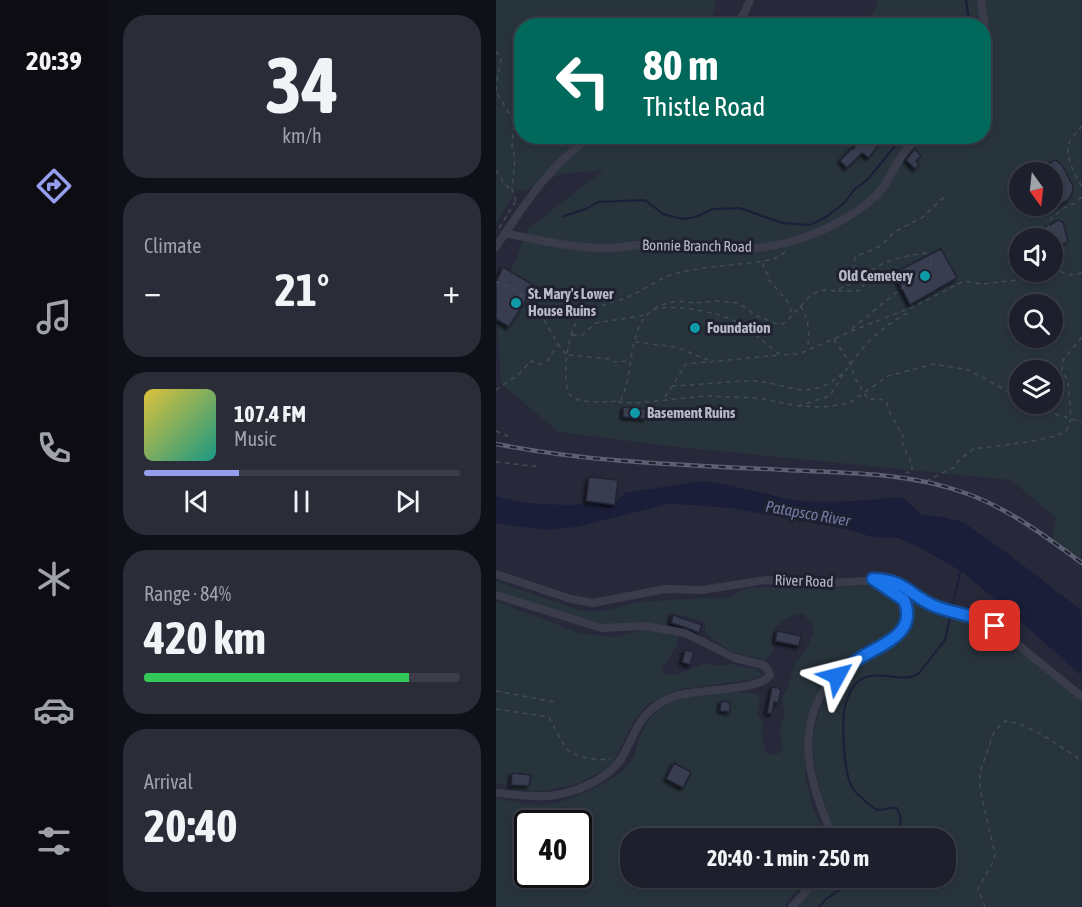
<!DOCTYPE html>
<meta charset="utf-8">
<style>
body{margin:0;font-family:"Asap Condensed",sans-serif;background:#2a2c38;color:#f1f3f6;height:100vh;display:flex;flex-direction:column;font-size:22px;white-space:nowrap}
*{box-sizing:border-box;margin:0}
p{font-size:20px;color:#a0a2a9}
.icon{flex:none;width:33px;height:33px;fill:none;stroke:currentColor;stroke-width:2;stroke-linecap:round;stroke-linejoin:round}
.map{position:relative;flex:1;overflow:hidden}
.sheet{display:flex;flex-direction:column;gap:15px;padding:15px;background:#101118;width:388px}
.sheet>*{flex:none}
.banner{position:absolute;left:18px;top:18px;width:477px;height:126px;border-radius:24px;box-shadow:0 3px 9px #0003,0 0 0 2px #3b3d48;background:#00695c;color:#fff;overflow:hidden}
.needle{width:39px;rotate:165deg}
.buttons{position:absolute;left:513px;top:162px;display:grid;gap:12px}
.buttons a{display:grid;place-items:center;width:54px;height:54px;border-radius:50%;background:#1d1f2c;box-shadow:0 3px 9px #0003,0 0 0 2px #3b3d48;font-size:30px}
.speed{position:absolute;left:18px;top:810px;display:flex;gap:12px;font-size:30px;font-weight:700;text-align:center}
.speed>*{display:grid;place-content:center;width:78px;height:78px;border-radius:50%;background:#1d1f2c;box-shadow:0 3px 9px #0003,0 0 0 2px #3b3d48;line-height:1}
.speed .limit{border:3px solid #111;border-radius:9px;background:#fff;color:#111}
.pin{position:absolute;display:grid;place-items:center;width:51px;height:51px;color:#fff;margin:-26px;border-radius:12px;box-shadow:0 3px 9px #0006}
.me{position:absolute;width:66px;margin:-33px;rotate:52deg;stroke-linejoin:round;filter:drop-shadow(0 0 4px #0008)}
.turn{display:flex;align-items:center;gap:21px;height:126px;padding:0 30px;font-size:27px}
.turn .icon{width:78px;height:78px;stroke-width:2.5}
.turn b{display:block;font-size:42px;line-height:51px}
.big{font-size:45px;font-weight:700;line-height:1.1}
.sheet .card{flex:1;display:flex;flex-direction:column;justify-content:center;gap:9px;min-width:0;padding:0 21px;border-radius:24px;background:#2a2c38}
.sheet .dial{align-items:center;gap:0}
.dial b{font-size:78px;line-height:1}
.song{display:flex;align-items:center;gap:18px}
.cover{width:72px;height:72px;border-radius:9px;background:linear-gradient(135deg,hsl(50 70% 55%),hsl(170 70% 35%))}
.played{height:6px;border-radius:3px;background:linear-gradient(90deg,#959eec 30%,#3b3d48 30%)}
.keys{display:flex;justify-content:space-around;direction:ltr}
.heat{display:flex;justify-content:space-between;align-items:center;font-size:33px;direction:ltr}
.charge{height:9px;border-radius:4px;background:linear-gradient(90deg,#34c759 84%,#3b3d48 0)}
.trip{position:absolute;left:124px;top:828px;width:336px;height:60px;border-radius:24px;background:#1d1f2c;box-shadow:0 3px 9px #0003,0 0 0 2px #3b3d48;font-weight:700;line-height:60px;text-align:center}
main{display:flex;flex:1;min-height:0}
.tabs{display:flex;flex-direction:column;width:108px;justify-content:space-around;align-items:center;background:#0c0c12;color:#a0a2a9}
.tabs .icon{width:42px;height:42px}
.tabs .on{color:#959eec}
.tabs b{font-size:27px;color:#f1f3f6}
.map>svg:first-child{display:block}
.green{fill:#28343c;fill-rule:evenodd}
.water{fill:#1b1e38}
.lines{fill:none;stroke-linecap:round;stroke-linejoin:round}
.stream{stroke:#1b1e38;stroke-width:2}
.building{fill:#393d50;stroke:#212332;stroke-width:1.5;filter:url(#shadow)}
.path{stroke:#414d54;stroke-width:1.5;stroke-dasharray:4.5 4.5;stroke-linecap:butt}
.minor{stroke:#3a3c4b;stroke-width:8}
.rail-casing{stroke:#5d5f72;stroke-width:4.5}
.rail{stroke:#1f2130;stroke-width:2;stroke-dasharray:7;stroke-linecap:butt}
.route-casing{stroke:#114b97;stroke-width:15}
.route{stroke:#1a73e8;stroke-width:10}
.culture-dot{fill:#0f9aa8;stroke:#1f2130;stroke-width:2}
.labels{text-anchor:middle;stroke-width:6;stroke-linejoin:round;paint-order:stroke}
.street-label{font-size:15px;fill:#b6b8c6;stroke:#1f2130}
.poi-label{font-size:15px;font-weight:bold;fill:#b6b8c6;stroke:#1f2130;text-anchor:start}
.water-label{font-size:16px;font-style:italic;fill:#737aa1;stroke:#1f2130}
</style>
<main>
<nav class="tabs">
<b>20:39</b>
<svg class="icon on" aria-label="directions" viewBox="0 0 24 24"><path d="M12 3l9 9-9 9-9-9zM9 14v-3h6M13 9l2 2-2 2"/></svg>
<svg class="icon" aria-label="music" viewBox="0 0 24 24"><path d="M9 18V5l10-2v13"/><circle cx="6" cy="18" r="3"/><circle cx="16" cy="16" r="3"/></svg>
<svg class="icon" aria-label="phone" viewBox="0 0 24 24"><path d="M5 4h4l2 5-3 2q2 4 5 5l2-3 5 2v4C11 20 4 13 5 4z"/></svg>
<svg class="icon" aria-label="climate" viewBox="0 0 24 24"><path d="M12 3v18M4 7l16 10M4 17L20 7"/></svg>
<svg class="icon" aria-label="car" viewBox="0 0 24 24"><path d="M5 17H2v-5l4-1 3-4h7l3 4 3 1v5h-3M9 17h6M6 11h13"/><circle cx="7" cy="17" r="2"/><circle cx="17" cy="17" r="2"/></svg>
<svg class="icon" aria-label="filters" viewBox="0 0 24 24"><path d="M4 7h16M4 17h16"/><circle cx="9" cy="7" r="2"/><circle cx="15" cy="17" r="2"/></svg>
</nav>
<section class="sheet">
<div class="card dial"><b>34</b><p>km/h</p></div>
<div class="card"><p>Climate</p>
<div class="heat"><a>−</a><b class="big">21°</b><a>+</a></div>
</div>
<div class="card">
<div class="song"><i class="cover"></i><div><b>107.4 FM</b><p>Music</p></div></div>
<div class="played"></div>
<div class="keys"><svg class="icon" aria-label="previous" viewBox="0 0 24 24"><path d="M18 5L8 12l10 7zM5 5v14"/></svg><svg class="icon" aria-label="pause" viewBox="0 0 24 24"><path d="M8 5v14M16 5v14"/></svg><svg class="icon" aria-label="next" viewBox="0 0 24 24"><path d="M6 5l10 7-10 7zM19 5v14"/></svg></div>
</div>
<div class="card"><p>Range · 84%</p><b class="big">420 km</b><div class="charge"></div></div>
<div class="card"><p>Arrival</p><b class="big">20:40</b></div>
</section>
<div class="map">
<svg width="586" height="907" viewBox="0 0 586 907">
<defs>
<filter id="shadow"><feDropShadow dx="-2.5" dy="2.5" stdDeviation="1.5" flood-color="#0009"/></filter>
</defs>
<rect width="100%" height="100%" fill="#27293b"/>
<path class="green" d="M 0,0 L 220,0 L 215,25 L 26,26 L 26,136 L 488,136 L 488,26 L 368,25 L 382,6 L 379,0 L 585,0 L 585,563 L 556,541 L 560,518 L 515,480 L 173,446 L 63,432 L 5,384 L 0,307 L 32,229 L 108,170 L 65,174 L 30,190 L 19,191 L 0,224 ZM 524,172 L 556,172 L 556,206 L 524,206 ZM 524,238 L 556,238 L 556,272 L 524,272 ZM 524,304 L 556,304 L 556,338 L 524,338 ZM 524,370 L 556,370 L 556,404 L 524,404 Z
M 0,581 L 86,611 L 108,611 L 137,603 L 158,601 L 208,598 L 226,599 L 236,596 L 250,588 L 285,587 L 317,588 L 375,586 L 388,591 L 400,600 L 407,614 L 406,622 L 399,635 L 344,671 L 323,691 L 314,714 L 310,734 L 309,776 L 317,809 L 332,838 L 135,838 L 135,878 L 312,878 L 291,902 L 289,907 L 0,907 L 0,798 C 15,801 31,805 46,805 C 68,805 122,780 135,762 C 140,755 141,744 144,736 C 148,724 160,710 170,705 C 192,693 237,691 261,694 L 264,699 L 261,714 L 268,724 L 265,733 L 270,753 L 273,755 L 284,753 L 287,747 L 283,731 L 289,713 L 286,699 L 293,684 L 299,663 L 310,650 L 318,632 L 316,624 L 307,614 C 298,613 283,621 278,629 C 275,635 277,642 278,649 L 271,658 L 268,659 C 238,654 231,652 209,631 L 209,622 L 185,615 L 172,613 L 170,615 L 171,624 L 169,625 L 144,622 L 109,626 L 0,591 ZM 32,824 L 82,824 L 82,874 L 32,874 Z
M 394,585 C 410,586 419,602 433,609 C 449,617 470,616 487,623 C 521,638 555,678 585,701 L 585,907 L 302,907 L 311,895 L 330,878 L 450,878 L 450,838 L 342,838 C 323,795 306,749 327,702 C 333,689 346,677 357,669 C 377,654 414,645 416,616 C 416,599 407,593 394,585 Z
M 0,601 L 83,633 L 117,637 L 147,630 L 182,633 L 181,645 L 165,669 L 168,674 L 179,675 L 209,664 L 221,666 L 236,664 L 245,667 L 259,669 L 266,675 L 252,680 L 185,689 L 152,704 L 138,720 L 117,762 L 108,770 L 83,783 L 49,791 L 18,790 L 5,783 L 0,784 Z"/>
<path class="water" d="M 206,481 C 235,484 263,493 292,499 C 323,505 374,500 406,497 L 426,515 L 447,517 L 467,522 L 515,556 L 585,610 L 585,675 L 498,598 L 465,571 L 422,547 L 402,538 L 376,537 L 354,530 L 234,508 L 195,505 L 172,504 L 80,527 L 51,530 L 0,523 L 0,496 C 38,508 78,504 118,504 L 129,493 Z"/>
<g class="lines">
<path class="stream" d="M 470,0 L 474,26
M 525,209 L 534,209 L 536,206
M 68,216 L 90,209 L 102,202 L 149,200 L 167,214 L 187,219 L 199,217 L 217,209 L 244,208 L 286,223 L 314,225 L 330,217 L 348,203 L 359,189 L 372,179 L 407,136
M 456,608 L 465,569
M 402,838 L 405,819 L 401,808 C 393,806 387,812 379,809 C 372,803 360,795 356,787 C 348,774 346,728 348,712 C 349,702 355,686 364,680 C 383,668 408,685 423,673 L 449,640 L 455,613
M 323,907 L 330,899 L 361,878"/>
</g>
<path class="building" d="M 366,136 L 379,136 L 385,141 L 373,158 L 366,153 L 351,168 L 344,161 L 356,148 L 357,149 Z
M 419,149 L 425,156 L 420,161 L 423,165 L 419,169 L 410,160 Z
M 559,160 L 566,165 L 577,186 L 577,191 L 573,199 L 556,210 L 556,172 L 552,172 L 553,164 Z
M 562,220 L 567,222 L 572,241 L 556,252 L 556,238 L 542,238 L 545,231 Z
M 445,249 L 461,278 L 414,305 L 398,273 Z
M 7,267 L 39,286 L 13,327 L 0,319 L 0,282 Z
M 127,407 L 151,409 L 150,419 L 127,417 Z
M 93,477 L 122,480 L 119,505 L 90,501 Z
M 177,615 L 206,625 L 203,633 L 191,628 L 175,623 Z
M 281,631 L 305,636 L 303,646 L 279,641 Z
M 189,650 L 198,652 L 194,665 L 186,662 Z
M 276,687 L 283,688 L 285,691 L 282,703 L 278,702 L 276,714 L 271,713 Z
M 225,701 L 234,702 L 234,712 L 224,711 Z
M 178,763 L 195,772 L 187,788 L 170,779 Z
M 16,773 L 35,775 L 33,786 L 15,785 Z"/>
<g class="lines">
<path class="path" d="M 0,51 L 5,60 L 0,87 L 2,95 L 18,121 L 16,146 L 19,159 L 16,190 L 21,204
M 586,126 C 582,131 577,136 574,141 C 567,155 579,174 586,187
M 0,170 L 8,183 L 15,190
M 3,228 L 19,202
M 548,238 L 555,219 L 566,209 L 579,203 L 586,197
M 289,252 L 283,257 L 269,261 C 241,265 206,266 178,274 C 161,279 146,292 129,298 C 113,304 95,307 83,319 C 72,330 63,387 76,397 C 82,403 117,403 125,400 C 136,376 133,349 144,325 C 147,318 153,311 160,309 C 178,304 219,312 237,320 C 254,328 269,344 285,355 L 303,354 L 358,330 L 417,307 L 468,281 L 485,284 L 542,278 L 546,272
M 268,263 L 267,266 L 272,275 L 272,279 L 292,302 L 296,313
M 556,268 L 573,275 L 586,273
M 528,279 L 535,272
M 0,282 L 16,287 L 35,304 L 47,318 L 62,344 L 71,355
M 342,291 L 361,291 L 366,289 C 369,282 372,273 379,268 C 390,260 417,254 432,253 L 437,263 L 354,330
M 304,306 C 312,315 314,333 312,344 L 315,349
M 158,309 L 162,306 L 181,301 L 198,303 L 220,301 L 242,303 L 261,316 L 284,325 L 290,322 L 316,294 L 328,290 L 339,291 L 356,283 L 359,257 L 383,247 L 400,231 L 427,217 L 448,197
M 231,334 L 237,321
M 76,335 L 86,335 L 100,323 L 150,315
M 338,339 L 354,363 L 359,378 L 371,398 L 373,400 L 382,398 L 391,402 L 393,411 L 409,440 L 406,443 L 416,464 L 416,473 L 411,472 L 409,478
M 139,342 L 180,347 L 212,360
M 73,355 L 115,359 L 119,362 L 134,361
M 176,386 C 201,385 226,382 251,381 C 292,380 309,406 347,373
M 0,390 L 22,375 L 35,361 L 43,365 L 52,360 L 61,345
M 169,397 L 190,364 L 284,355
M 122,402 L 140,403 L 210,396 L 263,398 L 301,406 L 328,407 L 353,403 L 392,376 L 438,364 L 473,370 L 524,398
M 534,404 L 545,410 L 586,422
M 302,406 L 334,396 C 354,362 375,331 412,313 L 412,308
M 0,431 L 14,437
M 0,462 L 45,467
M 430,481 L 457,468 L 463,460 L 477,449 L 532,442 L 559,436 L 570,431 L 575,419 L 572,380 L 566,372 L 567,360 L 586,337
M 0,691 L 59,702
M 0,709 L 53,717 C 58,726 66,744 73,751 C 82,758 105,761 115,759
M 489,907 L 482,889 L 496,864 L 499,854 L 484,789 L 484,772 L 498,732 L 509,721 C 531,722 567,748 586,761"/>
<path class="minor" d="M 485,0 L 490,35 L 488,57
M 239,26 L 248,14 L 254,0
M 9,233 C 39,240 83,249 113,248 C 129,248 146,243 162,243 C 176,244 189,248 203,249 C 264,255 326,240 374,201 C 393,186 396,168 410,150 C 414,145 419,141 423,136
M 0,247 C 29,204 52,166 96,136
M 0,574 L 75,599 L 97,603 L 169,589 L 206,590 L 270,580 L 311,584 L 392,580 L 402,583 L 435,605 L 475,615 L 499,626 L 586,697
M 0,595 L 106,628 L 150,626 L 189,633 L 239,658 L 267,665 L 271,668 L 274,675 C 263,692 199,688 177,697 C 146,709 142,726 128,754 C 115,779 78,794 51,796 C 34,797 17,794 0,793
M 337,838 C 319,793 299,745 324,697 C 332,682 349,669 363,659 C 379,648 427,631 408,601 C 402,592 388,586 378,580
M 296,907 L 322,878"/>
<g class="rail-casing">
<path id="rail" d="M 0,444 C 96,463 192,465 289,470 C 350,473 412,472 469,493 C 512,508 549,536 586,563"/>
</g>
<use href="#rail" class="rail"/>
</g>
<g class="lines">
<g class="route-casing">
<path id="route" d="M 341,676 C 349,670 356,663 364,658 C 386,644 422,634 408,600 L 377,579 C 409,580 411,593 436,605 C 456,614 478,614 499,626"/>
</g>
<use href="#route" class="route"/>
</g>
<g class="culture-dot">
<circle cx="429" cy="276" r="6"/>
<circle cx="20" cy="303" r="6"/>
<circle cx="199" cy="328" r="6"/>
<circle cx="139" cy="413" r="6"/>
</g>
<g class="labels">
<g class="street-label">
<text transform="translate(201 246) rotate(1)" y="5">Bonnie Branch Road</text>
<text transform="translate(308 581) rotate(2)" y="5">River Road</text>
</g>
<g class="poi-label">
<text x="417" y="281" text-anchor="end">Old Cemetery</text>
<text x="32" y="299">St. Mary's Lower<tspan x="32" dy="17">House Ruins</tspan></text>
<text x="211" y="333">Foundation</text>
<text x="151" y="418">Basement Ruins</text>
</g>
<g class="water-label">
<text transform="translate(312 513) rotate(10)" y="6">Patapsco River</text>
</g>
</g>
</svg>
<div class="buttons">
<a><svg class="needle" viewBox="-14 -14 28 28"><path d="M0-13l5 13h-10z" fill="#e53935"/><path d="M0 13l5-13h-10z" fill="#a0a2a9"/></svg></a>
<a><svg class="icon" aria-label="sound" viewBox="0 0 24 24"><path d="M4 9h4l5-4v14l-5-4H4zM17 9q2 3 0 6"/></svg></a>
<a><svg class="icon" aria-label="search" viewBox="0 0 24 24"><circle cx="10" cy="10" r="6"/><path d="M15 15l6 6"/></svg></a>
<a><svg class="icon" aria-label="layers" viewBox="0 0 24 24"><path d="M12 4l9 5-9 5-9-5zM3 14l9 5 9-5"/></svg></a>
</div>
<div class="speed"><div class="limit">40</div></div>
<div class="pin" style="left:499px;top:626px;background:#d93025"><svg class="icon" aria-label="arrive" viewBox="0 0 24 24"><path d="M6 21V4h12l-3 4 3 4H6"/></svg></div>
<svg class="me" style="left:341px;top:676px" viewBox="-20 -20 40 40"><path d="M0-17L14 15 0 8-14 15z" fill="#1a73e8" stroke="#fff" stroke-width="4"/></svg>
<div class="trip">20:40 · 1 min · 250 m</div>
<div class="banner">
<div class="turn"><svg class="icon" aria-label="left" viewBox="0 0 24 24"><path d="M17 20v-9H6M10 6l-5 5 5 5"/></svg><div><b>80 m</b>Thistle Road</div></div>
</div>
</div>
</main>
